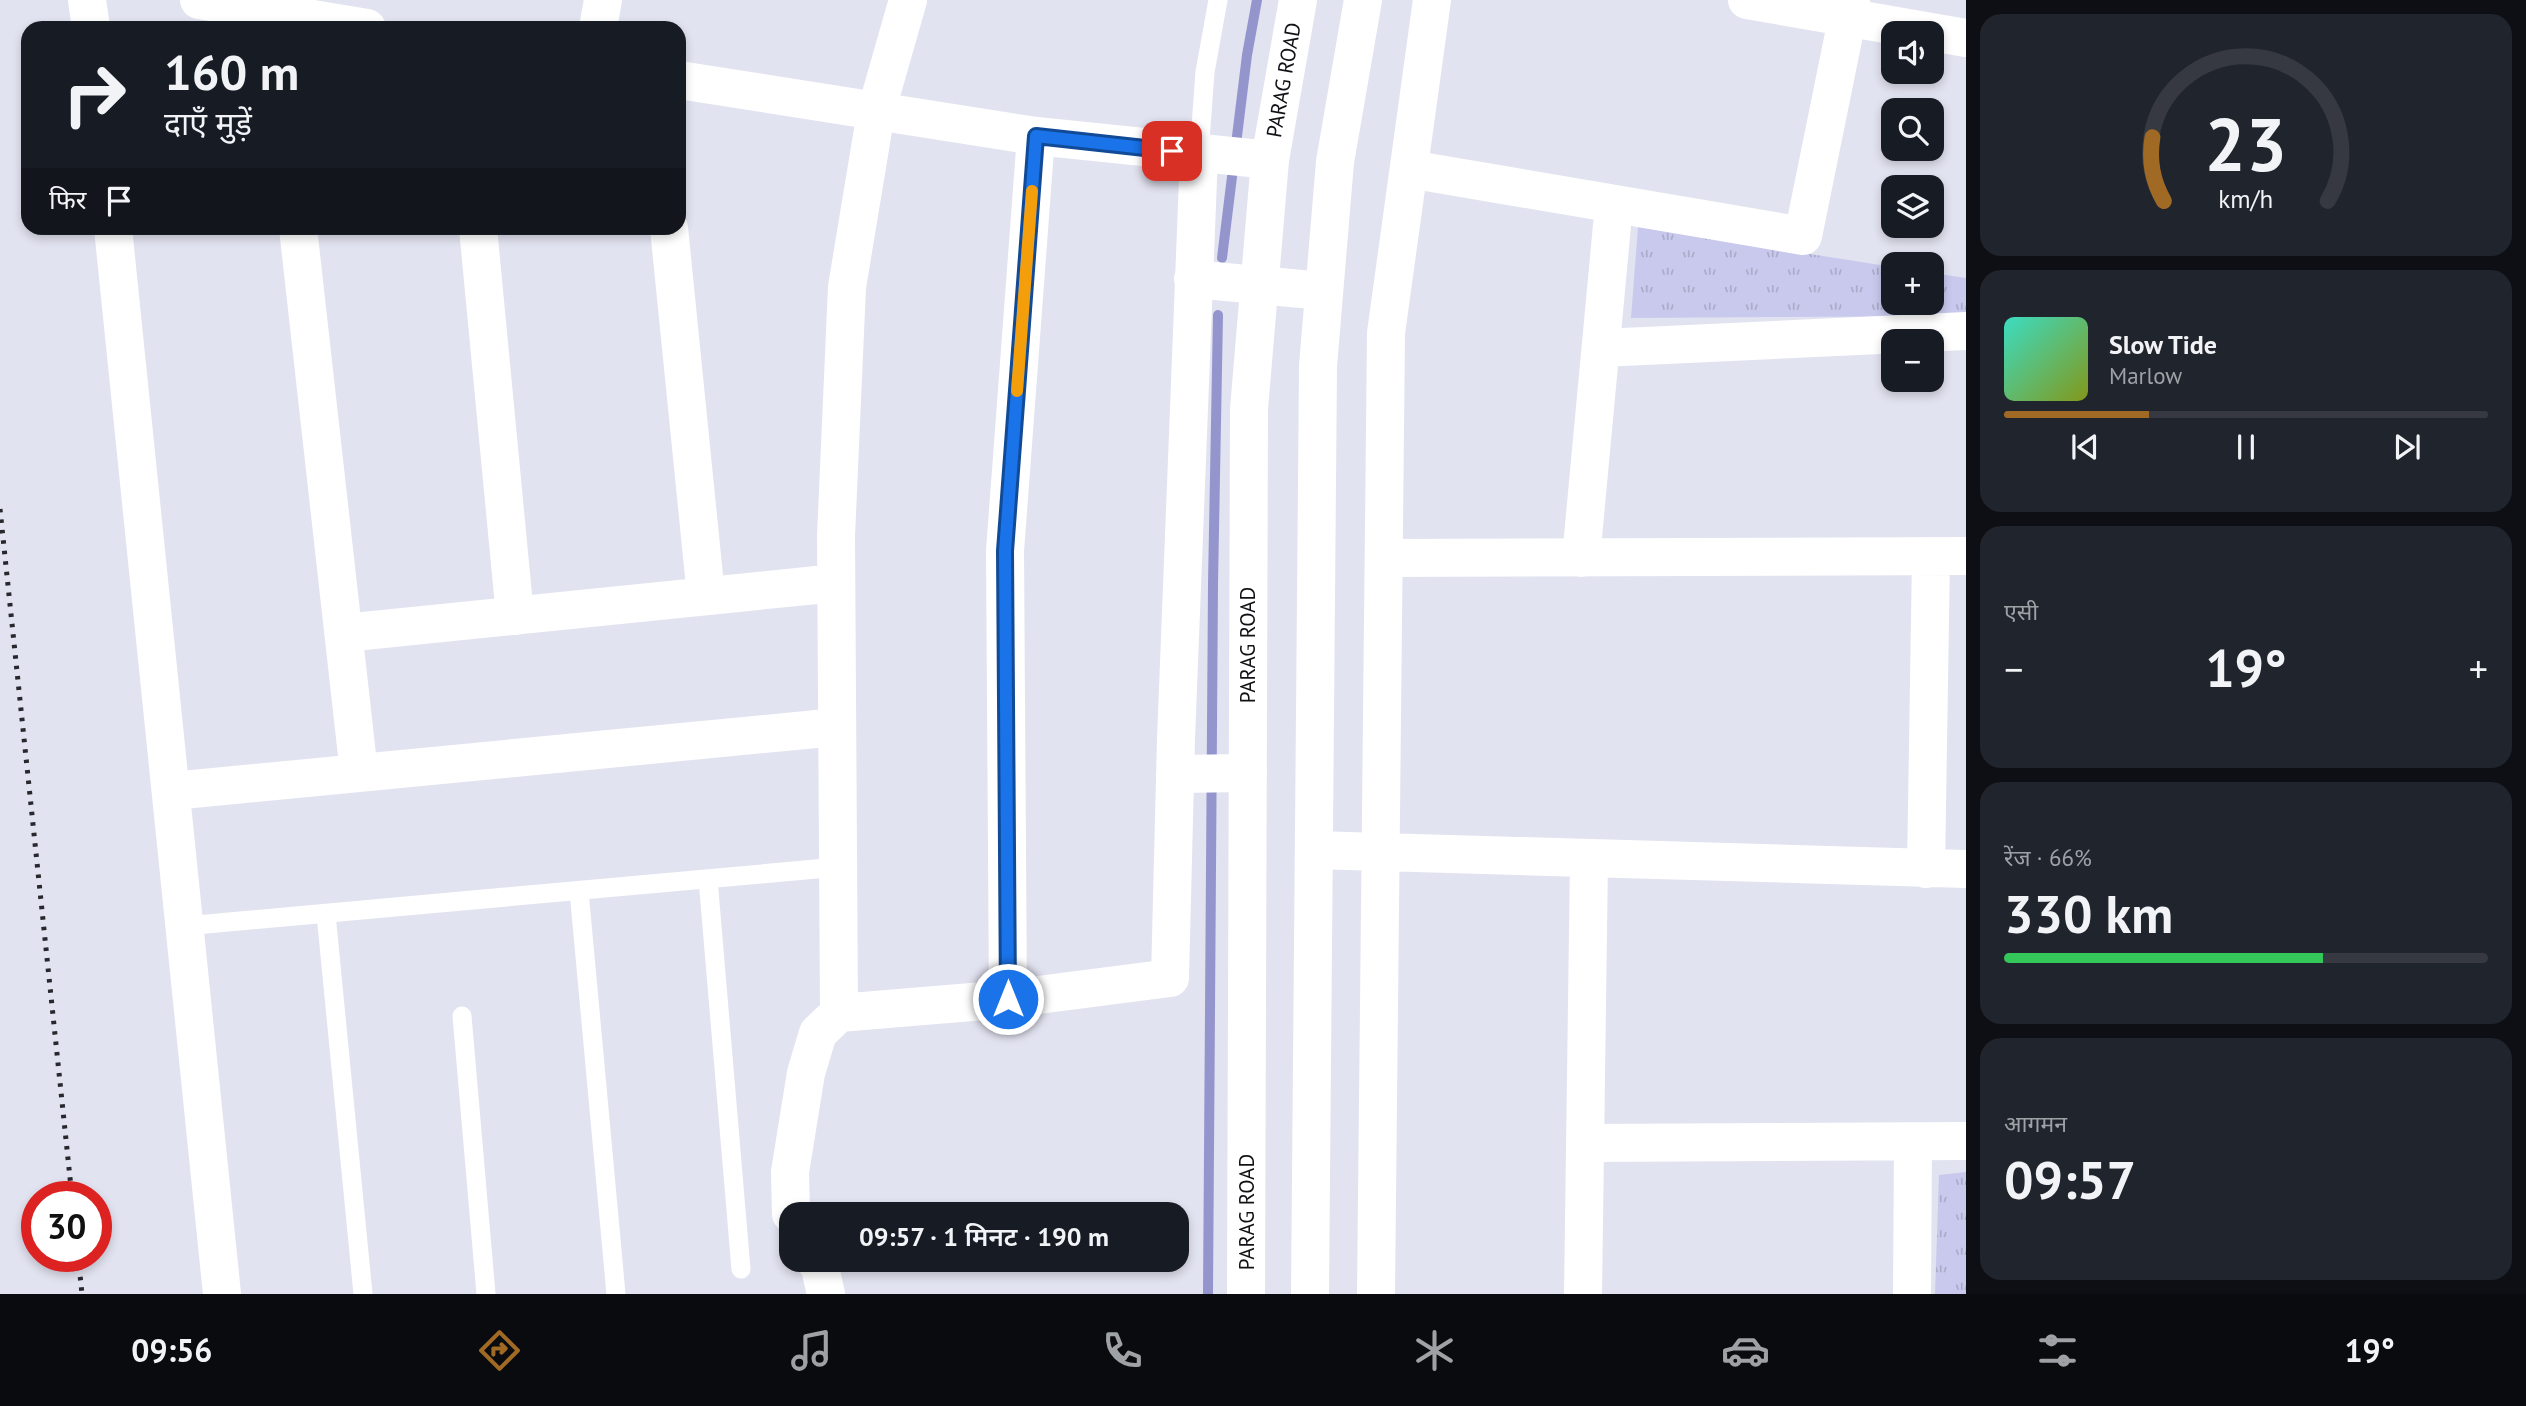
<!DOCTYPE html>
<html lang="hi">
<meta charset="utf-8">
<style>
body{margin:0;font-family:"PT Sans","Noto Sans Devanagari",sans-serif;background:#20242c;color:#f1f3f6;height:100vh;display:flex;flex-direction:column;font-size:26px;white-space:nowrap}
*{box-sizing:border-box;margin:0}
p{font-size:23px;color:#9ea1a6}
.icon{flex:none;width:38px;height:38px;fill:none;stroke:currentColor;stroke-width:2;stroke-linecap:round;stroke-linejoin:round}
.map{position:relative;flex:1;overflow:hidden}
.sheet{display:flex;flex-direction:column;gap:14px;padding:14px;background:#0d0f14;width:560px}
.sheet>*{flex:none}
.top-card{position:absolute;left:21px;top:21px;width:665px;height:214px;border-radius:21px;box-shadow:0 4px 10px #0003;background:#171b24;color:#f1f3f6;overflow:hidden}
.controls{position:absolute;left:1881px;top:21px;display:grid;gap:14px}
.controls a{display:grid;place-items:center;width:63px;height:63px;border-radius:14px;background:#171b24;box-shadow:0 4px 10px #0003;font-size:35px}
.speed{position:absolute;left:21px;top:1181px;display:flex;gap:14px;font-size:35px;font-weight:700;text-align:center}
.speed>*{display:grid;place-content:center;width:91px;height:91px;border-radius:50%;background:#171b24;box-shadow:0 4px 10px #0003;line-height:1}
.speed .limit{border:10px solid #d22;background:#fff;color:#111}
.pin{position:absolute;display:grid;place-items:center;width:60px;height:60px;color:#fff;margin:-30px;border-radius:14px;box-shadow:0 4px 10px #0006}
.me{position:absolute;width:77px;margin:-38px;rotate:0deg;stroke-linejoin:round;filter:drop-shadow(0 0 5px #0008)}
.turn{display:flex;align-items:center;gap:24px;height:147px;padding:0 28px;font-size:32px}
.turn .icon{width:91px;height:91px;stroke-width:2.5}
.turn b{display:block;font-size:49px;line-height:60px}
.then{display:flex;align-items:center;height:66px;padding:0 28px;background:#0003;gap:14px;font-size:26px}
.big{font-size:52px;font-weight:600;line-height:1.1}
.sheet .widget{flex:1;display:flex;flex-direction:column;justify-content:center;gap:10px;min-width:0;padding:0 24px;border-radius:21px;background:#20242c}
.sheet .dial{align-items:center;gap:0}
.dial svg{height:182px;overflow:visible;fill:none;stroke:#363941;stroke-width:7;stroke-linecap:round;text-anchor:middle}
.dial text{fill:#f1f3f6;stroke:none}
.song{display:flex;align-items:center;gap:21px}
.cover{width:84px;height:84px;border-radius:10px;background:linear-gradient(135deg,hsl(170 70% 55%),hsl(70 70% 35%))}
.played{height:7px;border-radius:4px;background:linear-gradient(90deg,#a06924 30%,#363941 30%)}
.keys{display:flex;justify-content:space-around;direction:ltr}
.heat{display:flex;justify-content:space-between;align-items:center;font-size:38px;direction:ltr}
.charge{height:10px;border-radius:5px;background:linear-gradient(90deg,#34c759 66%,#363941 0)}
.trip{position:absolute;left:779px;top:1202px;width:410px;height:70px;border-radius:21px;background:#171b24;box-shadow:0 4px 10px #0003;font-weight:600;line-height:70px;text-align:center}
.tabs{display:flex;height:112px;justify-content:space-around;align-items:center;background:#090b0e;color:#9ea1a6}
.tabs .icon{width:49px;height:49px}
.tabs .on{color:#a06924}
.tabs b{font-size:32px;color:#f1f3f6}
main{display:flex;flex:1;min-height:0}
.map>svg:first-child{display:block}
.park{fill:url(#park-tufts)}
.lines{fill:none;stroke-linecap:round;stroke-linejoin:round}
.stream{stroke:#9595ce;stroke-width:10}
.service{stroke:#fff;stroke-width:19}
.minor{stroke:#fff;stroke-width:38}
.tertiary{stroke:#fff;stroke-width:38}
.rail{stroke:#27272d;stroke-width:5;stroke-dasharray:3.5 7;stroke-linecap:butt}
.route-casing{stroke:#114b97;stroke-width:18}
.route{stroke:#1a73e8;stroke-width:12}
.slow{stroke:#f59e0b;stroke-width:12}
.labels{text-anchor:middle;stroke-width:6;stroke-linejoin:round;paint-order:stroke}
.street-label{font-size:21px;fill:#111116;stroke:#fff}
</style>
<main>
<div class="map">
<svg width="1966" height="1294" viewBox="0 0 1966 1294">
<defs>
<pattern id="park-tufts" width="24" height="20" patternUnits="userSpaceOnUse" patternTransform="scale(1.75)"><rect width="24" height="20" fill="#c8c9ed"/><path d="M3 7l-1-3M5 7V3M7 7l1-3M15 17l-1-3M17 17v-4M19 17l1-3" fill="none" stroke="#abacca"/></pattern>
</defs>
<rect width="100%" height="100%" fill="#e2e3f0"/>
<path class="park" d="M 1638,227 L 1893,267 L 1894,303 L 1932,303 L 1932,273 L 1966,278 L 1966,316 L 1631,318 Z
M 1966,1172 L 1966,1294 L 1935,1294 L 1939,1175 Z"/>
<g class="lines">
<path class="stream" d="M 1222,258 L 1247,55 L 1257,0
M 1208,1294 L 1213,584 L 1218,315"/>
<path class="service" d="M 1199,154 L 1205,72 L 1218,0
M 708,879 L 741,1269
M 579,891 L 616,1294
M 326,914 L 363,1294
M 185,926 L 838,867
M 462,1016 L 486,1294"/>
<path class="minor" d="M 87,0 L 91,28
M 199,0 L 367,28
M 1747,0 L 1966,38
M 598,28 L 603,0
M 679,80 L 1036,136 L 1270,160
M 1409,169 L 1803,236 L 1851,0
M 113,228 L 222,1294
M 298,228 L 359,773
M 478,228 L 515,616
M 669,228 L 706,596
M 1193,279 L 1324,291
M 1601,348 L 1966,331
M 1384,558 L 1966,556
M 1581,558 L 1614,204
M 344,633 L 836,583
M 1175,774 L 1248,773
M 172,791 L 837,727
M 1314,850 L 1966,869
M 1926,869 L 1931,557
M 1008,999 L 1005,551 L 1036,136
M 839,1013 L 836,536 L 847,287 L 876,112 L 908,0
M 1585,1143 L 1966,1141
M 791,1214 L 790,1172 L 806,1073 L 818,1033 L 839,1013 L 1008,999 L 1170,978 L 1176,739 L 1199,154
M 815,1260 L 820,1268 L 826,1294
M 1376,1294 L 1386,333 L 1432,0
M 1583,1294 L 1589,859
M 1912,1294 L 1913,1142"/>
<path class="tertiary" d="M 1246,1294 L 1249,409 L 1270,160 L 1298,0
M 1310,1294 L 1318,366 L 1335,162 L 1363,0"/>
<path class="rail" d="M 0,509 L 72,1197
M 78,1256 L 82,1294"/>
</g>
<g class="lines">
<g class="route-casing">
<path id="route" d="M 1008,999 L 1005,551 L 1036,136 L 1172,151"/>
</g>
<use href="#route" class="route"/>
<path class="slow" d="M 1017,391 L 1032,191"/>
</g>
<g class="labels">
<g class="street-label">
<text transform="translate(1284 80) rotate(-80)" y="7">PARAG ROAD</text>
<text transform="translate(1248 645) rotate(-90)" y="7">PARAG ROAD</text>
<text transform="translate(1247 1212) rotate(-90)" y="7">PARAG ROAD</text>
</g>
</g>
</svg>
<div class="controls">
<a><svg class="icon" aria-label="sound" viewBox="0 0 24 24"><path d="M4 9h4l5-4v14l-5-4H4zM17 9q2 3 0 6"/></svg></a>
<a><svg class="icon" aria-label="search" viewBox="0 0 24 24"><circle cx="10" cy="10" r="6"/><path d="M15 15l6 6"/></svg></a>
<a><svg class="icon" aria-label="layers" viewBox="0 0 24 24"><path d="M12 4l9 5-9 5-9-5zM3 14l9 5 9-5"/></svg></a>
<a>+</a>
<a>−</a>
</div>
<div class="speed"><div class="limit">30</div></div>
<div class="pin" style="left:1172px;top:151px;background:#d93025"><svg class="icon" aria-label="arrive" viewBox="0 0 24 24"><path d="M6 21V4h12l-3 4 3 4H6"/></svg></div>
<svg class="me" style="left:1008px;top:999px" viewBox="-20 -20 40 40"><circle r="17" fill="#1a73e8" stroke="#fff" stroke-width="3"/><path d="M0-11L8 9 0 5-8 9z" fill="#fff"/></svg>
<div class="trip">09:57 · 1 मिनट · 190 m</div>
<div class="top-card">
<div class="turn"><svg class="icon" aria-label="right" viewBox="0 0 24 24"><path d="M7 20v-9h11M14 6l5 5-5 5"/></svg><div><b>160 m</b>दाएँ मुड़ें</div></div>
<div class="then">फिर<svg class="icon" aria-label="arrive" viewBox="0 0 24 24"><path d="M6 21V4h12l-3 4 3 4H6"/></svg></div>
</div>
</div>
<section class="sheet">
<div class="widget dial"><svg viewBox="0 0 100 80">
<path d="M14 69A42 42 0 1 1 86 69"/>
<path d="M14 69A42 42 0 0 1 9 41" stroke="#a06924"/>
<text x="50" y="56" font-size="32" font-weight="700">23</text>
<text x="50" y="72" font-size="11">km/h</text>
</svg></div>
<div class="widget">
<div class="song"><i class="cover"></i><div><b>Slow Tide</b><p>Marlow</p></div></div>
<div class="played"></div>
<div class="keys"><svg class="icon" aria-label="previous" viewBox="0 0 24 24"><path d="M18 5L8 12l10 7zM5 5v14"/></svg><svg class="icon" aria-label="pause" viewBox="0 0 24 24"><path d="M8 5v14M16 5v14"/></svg><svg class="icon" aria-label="next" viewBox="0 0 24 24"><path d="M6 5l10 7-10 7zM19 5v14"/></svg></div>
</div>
<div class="widget"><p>एसी</p>
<div class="heat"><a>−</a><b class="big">19°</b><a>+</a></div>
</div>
<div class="widget"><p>रेंज · 66%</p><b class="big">330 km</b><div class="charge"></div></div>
<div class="widget"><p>आगमन</p><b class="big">09:57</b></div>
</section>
</main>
<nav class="tabs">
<b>09:56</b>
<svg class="icon on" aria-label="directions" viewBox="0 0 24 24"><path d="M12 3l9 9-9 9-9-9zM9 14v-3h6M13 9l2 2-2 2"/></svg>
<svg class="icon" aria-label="music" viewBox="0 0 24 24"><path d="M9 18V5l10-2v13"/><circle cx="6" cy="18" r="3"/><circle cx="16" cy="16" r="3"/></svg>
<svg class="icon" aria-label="phone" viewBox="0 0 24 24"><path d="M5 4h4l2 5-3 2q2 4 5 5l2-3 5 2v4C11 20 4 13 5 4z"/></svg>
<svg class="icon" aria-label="climate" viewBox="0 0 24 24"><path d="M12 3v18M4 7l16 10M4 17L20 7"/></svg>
<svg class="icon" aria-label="car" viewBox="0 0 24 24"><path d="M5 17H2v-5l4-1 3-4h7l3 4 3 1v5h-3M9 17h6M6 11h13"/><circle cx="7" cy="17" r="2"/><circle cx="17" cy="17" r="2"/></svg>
<svg class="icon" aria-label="filters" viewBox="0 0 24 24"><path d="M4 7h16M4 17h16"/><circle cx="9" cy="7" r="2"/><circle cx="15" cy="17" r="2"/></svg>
<b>19°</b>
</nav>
